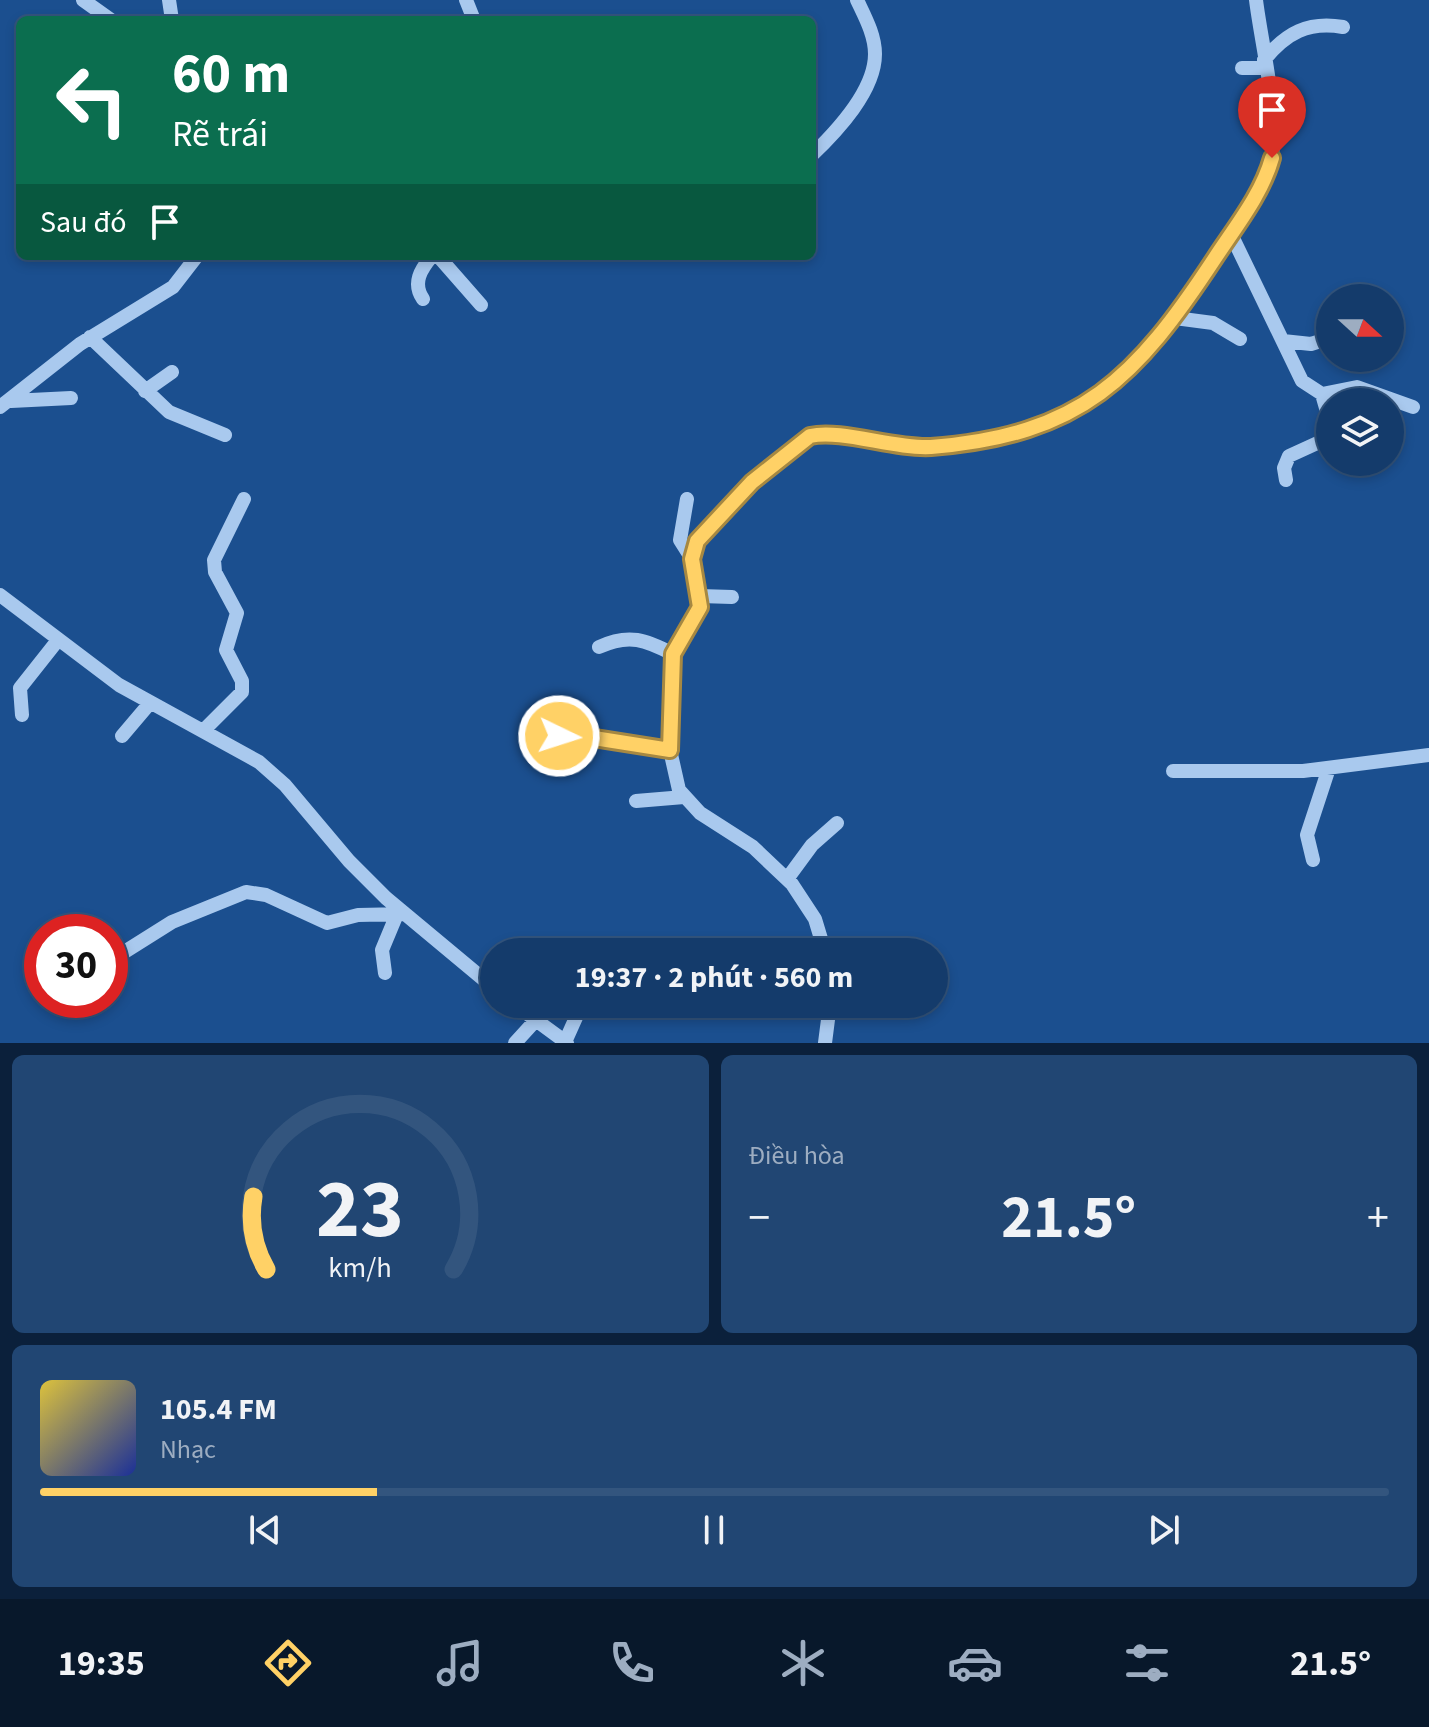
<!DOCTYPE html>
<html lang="vi">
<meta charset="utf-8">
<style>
body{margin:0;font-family:"Source Sans 3",sans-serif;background:#214673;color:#f1f3f6;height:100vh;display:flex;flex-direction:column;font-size:30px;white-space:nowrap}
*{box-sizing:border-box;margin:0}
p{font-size:26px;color:#9dadc1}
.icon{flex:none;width:44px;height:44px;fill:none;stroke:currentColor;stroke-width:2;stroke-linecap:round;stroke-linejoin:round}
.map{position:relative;height:1043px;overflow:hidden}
.side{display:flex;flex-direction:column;gap:12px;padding:12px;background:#0b203b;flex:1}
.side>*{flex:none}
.hud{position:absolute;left:16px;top:16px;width:800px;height:244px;border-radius:12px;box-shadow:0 4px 12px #0003,0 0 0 2px #33557e;background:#0b6e4f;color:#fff;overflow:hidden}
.needle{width:52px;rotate:111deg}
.fabs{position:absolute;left:1316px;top:284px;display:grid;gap:16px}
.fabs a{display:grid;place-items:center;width:88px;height:88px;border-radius:50%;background:#143b6b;box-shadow:0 4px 12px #0003,0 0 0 2px #33557e;font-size:40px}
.speed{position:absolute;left:24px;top:914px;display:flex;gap:16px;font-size:40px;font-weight:700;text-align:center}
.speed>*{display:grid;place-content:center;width:104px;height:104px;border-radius:50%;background:#143b6b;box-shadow:0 4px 12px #0003,0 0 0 2px #33557e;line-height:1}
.speed .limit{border:12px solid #d22;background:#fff;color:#111}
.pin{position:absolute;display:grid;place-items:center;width:68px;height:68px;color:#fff;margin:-82px -34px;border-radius:50% 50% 50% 0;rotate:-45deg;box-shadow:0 0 8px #0007}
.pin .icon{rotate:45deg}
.me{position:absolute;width:88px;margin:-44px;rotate:94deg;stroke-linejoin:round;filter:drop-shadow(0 0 6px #0008)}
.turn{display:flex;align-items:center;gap:28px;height:168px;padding:0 24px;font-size:36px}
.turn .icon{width:104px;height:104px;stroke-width:2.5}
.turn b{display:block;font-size:56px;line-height:68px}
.then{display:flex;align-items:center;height:76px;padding:0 24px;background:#0003;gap:16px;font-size:30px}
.big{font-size:60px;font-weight:700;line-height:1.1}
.side .card{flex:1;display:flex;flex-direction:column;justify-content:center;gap:12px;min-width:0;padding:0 28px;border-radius:12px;background:#214673}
.side .dial{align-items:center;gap:0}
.dial svg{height:208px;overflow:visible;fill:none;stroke:#33557e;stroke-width:7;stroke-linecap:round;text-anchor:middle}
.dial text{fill:#f1f3f6;stroke:none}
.song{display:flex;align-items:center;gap:24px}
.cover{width:96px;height:96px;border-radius:12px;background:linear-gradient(135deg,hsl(50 70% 55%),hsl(230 70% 35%))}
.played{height:8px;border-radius:4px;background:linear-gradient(90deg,#ffd166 25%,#33557e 25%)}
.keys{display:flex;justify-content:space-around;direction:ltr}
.heat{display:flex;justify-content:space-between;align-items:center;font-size:44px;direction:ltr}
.side .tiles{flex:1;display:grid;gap:12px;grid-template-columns:1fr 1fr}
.card:last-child{grid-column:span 2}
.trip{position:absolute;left:480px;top:938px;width:468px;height:80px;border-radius:40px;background:#143b6b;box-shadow:0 4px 12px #0003,0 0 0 2px #33557e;font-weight:700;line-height:80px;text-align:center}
.menu{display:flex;height:128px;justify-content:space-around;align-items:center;background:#08182b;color:#9dadc1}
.menu .icon{width:56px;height:56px}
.menu .active{color:#ffd166}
.menu b{font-size:36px;color:#f1f3f6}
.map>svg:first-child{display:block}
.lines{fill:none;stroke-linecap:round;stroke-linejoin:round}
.minor{stroke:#a9c9ee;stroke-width:14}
.route-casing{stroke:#a68842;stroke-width:20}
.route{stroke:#ffd166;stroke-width:14}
</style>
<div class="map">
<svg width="1429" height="1043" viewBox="0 0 1429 1043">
<rect width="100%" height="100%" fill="#1b4f8f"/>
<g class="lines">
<path class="minor" d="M 83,0 L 111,20
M 169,0 L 172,20
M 466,0 L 474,20
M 1264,60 C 1286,33 1308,21 1343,27
M 1242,68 L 1265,68
M 812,155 C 837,131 875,91 875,54 C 875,35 865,17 857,0
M 1231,234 L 1302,381 L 1322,394 L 1357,387 L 1413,407
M 438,256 L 481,305
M 423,299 C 412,283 421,269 432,256
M 1175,318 L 1213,323 L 1240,339
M 90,337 L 169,412 L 225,435
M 1283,341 L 1311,344 L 1330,338
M 145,391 L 172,372
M 11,401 L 71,398
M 0,407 L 80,344 L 173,287 L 197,256
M 1286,480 L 1284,468 L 1289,456 L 1324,440 L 1328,415 L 1322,394
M 687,499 L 680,540 L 692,559
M 0,595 L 119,685 L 259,762 L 285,785 L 349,861 L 386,898 L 494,988
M 700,596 L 732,597
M 599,647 C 629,633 646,640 673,654
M 22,715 L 20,688 L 58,640
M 558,728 L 559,736 L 567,743 L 594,738 L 670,750
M 205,729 L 242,692 L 242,681 L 226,650 L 237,613 L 215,572 L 214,560 L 244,499
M 122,736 L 150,703
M 1173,771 L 1303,771 L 1429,755
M 636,801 L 684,797
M 1313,860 L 1307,835 L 1329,768
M 787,879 L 812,845 L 837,823
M 620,952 L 650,952
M 825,952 L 815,919 L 792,884 L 753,847 L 700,813 L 679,790 L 670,750 L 673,654 L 700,607 L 692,559 L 697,541 L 752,482 L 810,436 C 840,429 894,449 930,447 C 1074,436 1132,384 1208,268 C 1229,236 1252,205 1269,170 C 1282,123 1262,49 1256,0
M 110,961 L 172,922 L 246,892 L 266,895 L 327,923 L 358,915 L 405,914
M 385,973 L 382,950 L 397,914
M 514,1004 L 567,1043
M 565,1042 L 582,1004
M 515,1043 L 535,1021
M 825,1043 L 830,1004"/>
</g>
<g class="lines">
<g class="route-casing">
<path id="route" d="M 559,736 L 567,743 L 594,738 L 670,750 L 673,654 L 700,607 L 692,559 L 697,541 L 752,482 L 810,436 C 842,429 893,449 931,447 C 1082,435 1136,378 1215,258 C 1236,226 1262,194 1272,158"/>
</g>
<use href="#route" class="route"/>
</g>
</svg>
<div class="fabs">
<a><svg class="needle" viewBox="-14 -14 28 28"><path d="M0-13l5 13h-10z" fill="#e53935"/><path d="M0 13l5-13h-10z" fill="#9dadc1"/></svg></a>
<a><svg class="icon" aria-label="layers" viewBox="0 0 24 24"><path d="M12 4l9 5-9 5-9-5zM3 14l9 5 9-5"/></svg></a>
</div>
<div class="speed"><div class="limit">30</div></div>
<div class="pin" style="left:1272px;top:158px;background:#d93025"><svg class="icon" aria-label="arrive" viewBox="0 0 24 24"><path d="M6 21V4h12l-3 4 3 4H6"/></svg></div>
<svg class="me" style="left:559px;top:736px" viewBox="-20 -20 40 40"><circle r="17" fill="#ffd166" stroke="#fff" stroke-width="3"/><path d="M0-11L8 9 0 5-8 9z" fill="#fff"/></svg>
<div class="trip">19:37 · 2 phút · 560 m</div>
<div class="hud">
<div class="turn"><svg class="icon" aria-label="left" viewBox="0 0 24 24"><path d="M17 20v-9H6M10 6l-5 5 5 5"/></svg><div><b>60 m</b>Rẽ trái</div></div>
<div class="then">Sau đó<svg class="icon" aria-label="arrive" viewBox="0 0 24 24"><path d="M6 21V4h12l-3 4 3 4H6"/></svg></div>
</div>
</div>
<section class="side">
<div class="tiles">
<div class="card dial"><svg viewBox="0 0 100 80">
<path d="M14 69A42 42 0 1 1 86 69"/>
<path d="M14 69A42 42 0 0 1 9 41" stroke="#ffd166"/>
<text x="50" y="56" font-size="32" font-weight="700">23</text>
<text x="50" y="72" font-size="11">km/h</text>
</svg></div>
<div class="card"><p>Điều hòa</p>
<div class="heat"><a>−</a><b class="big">21.5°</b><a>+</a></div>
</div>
<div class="card">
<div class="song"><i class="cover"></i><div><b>105.4 FM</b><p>Nhạc</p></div></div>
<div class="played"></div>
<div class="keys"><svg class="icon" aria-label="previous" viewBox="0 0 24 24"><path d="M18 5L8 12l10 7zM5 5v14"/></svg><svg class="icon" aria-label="pause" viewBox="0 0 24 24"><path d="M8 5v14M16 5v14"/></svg><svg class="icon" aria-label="next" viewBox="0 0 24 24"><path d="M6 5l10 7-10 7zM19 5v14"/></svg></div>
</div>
</div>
</section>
<nav class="menu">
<b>19:35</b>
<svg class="icon active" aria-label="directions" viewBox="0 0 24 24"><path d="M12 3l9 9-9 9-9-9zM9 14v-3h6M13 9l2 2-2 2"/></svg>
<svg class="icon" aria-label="music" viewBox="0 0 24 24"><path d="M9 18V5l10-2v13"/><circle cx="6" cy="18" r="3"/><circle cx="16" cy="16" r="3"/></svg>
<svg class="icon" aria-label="phone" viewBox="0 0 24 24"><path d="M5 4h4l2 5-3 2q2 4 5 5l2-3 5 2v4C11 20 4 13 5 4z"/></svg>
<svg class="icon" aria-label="climate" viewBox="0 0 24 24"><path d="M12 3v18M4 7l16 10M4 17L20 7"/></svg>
<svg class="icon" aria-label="car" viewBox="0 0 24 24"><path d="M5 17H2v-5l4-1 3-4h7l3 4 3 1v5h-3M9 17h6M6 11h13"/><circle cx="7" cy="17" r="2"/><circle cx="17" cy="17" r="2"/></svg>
<svg class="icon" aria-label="filters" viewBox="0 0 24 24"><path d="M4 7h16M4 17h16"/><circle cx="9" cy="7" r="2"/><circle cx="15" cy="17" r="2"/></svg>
<b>21.5°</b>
</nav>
